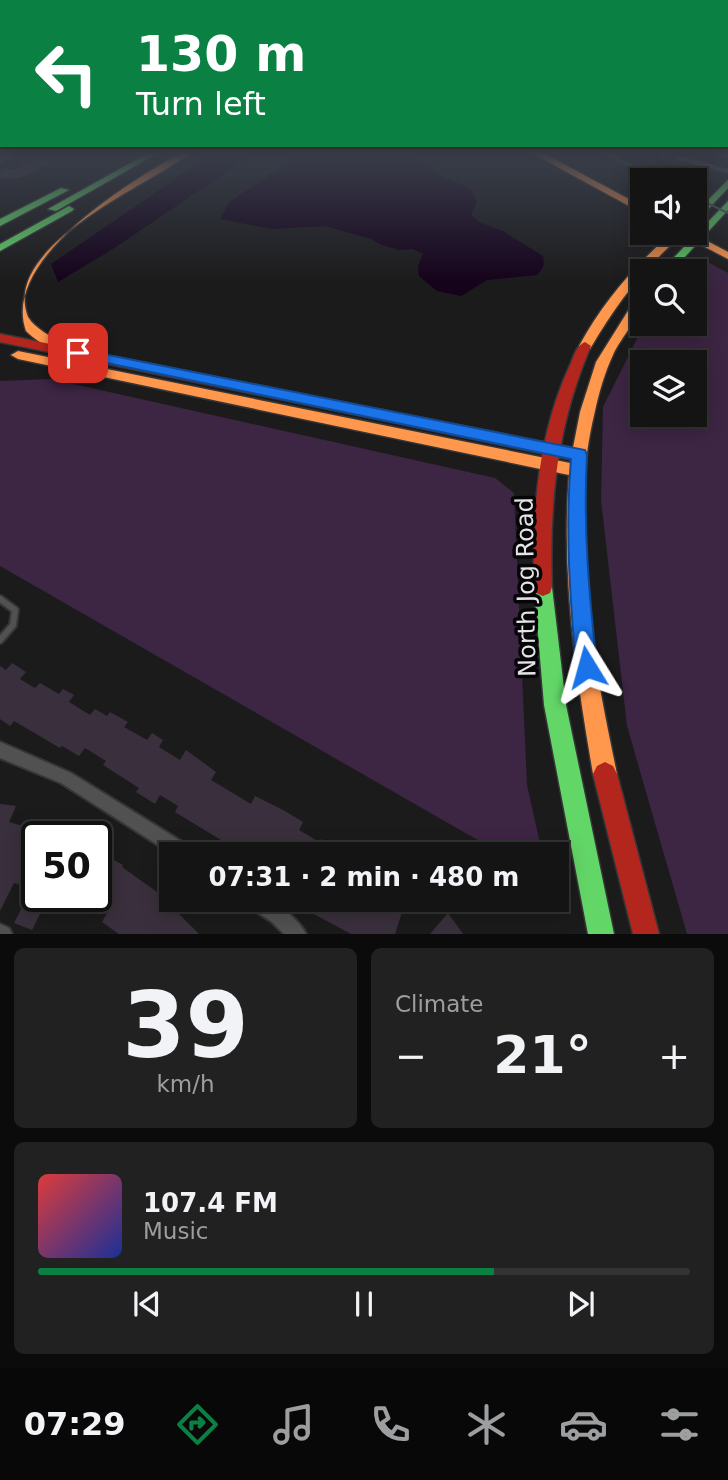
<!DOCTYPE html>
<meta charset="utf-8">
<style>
body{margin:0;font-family:"DejaVu Sans",sans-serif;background:#222122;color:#f1f3f6;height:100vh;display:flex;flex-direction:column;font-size:26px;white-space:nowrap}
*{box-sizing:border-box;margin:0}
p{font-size:23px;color:#9d9ea0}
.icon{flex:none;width:38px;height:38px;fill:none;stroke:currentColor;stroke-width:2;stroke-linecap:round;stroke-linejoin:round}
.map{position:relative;height:934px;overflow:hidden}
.drawer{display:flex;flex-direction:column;gap:14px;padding:14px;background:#0c0b0c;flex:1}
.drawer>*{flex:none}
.hud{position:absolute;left:0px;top:0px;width:728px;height:147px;box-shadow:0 4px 18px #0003,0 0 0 2px #343334;background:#0b8043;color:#fff;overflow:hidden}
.buttons{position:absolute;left:630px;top:168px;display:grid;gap:14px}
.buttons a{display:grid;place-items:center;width:77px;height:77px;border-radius:0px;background:#151415;box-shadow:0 4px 18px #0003,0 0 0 2px #343334;font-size:35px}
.speed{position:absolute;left:21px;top:821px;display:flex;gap:14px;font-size:35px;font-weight:700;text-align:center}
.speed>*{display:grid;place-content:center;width:91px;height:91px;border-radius:50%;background:#151415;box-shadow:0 4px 18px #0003,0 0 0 2px #343334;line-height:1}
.speed .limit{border:4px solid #111;border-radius:10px;background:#fff;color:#111}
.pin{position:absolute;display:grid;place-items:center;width:60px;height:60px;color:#fff;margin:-30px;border-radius:14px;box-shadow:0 4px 10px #0006}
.me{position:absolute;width:77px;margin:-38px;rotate:352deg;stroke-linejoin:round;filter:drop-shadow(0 0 5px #0008)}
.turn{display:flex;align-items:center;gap:24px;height:147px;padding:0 21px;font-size:32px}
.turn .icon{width:91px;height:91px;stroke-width:2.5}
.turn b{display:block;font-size:49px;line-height:60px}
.big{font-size:52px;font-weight:700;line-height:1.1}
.drawer .tile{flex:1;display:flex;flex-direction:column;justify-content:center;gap:10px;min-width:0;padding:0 24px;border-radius:10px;background:#222122}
.drawer .dial{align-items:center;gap:0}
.dial b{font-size:91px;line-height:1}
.song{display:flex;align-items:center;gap:21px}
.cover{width:84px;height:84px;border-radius:10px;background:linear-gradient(135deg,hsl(0 70% 55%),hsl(230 70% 35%))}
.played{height:7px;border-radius:4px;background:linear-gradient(90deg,#0b8043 70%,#343334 70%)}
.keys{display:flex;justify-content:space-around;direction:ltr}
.heat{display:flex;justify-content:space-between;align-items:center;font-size:38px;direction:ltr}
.drawer .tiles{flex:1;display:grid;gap:14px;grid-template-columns:1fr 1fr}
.tile:last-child{grid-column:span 2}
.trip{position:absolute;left:159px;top:842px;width:410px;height:70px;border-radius:0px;background:#151415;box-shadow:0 4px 18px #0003,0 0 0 2px #343334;font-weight:700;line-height:70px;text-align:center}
.tab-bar{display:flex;height:112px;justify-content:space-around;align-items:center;background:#080808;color:#9d9ea0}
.tab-bar .icon{width:49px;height:49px}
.tab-bar .selected{color:#0b8043}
.tab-bar b{font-size:32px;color:#f1f3f6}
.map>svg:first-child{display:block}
.green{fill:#3d2544;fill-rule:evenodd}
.water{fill:#15021b}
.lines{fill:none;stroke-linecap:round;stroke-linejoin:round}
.canal{fill:#15021b;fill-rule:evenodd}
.building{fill:#3a303d}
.lane-far1-casing{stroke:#363537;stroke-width:5}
.lane-casing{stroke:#363537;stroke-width:10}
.street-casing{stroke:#363537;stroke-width:4}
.fast-casing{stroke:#363537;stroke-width:3}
.slow-casing{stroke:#363537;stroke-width:3}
.jam-casing{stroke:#363537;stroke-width:3}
.lane-far1{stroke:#525152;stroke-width:3.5}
.lane{stroke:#525152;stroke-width:6}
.street{fill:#525152;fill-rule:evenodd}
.fast{fill:#63d668;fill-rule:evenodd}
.slow{fill:#ff974d;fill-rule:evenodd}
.jam{fill:#b3261e;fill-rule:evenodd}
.rail{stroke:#5d5c5d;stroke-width:2}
.route{fill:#1a73e8;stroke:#114b97;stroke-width:2}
.labels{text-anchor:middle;stroke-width:7;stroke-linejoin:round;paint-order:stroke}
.street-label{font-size:24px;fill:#e5e3e6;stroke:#060507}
</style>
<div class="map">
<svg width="728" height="934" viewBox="0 0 728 934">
<rect width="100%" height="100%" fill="#1c1b1c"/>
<path class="green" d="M 704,260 L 728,273 L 728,934 L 687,934 L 627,726 L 601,500 L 603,407 L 641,331 L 647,324 L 695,324 L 694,271 ZM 642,362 L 695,362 L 695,415 L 642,415 Z
M 51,379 L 495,478 L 514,493 L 527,785 L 541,848 L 538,854 L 502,854 L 0,566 L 0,381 Z"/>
<path class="water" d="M 215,152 L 256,152 L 113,249 L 58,282 L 51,264 Z
M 305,152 L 396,152 L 433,167 L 439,175 L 470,188 L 477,202 L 471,215 L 479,222 L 503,231 L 543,256 C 545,265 543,269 537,275 L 487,280 L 461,296 L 437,291 L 419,276 L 418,266 L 423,254 L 413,249 L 399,250 L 382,245 L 371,239 L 325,226 L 272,229 L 220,219 L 229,202 Z"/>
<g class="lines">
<path class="canal" d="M 638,152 L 647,152 L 711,183 L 706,184 Z"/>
</g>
<path class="building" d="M 38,158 L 53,162 L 20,178 L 0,179 L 0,171 L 6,168 L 14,170 Z
M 12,663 L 26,672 L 20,679 L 35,688 L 40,683 L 59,694 L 63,689 L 74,695 L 69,702 L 90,715 L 95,709 L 107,716 L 110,712 L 128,722 L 124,727 L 147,740 L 152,733 L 163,740 L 159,747 L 180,760 L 186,750 L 216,772 L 211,780 L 251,804 L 255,796 L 283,810 L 303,822 L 299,830 L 319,842 L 321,839 L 346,854 L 244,854 L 175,812 L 178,806 L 160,795 L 155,804 L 136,792 L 139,788 L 103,765 L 106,761 L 85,748 L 79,756 L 62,746 L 60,748 L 14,721 L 10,726 L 0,719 L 0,666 L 6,670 Z
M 0,804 L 16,806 L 9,822 L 37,830 L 37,900 L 45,904 L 32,930 L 14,923 L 32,888 L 14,883 L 0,911 Z
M 96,850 L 123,865 L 122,867 L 157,892 L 199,934 L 119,934 L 102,922 L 111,906 L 96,897 Z
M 318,900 L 394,900 L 404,906 L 395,934 L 351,934 L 312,913 Z
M 448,913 L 463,934 L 430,934 Z"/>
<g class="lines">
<g class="lane-far1-casing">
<path id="lane-far1" d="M 658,152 L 668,155
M 715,152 L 728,156
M 679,158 L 728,171"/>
</g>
<g class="lane-casing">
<path id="lane" d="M 0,599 L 15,610 L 13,625 L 0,640"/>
</g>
<g class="street-casing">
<path id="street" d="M 12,152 L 20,152 L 0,162 L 0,158 Z
M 0,742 L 71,773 L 192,848 L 194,854 L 172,854 L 61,783 L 0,758 Z
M 245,900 C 251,899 262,898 268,900 C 279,902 302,924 306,934 L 284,934 L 272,922 L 248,906 Z
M 0,924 L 9,928 L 12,934 L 0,934 Z"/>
</g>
<g class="fast-casing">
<path id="fast" d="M 150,152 L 160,152 L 56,211 L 48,209 Z
M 728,180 L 728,188 L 698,220 L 695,221 L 695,213 Z
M 61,188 L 69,190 L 0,226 L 0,219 Z
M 728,201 L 728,210 L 672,271 L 661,271 Z
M 69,206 L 74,209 L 72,211 L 0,251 L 0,244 Z
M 417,417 L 579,449 L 587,455 L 579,461 L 412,426 L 410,422 L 412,418 Z
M 543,578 L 550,581 L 552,587 L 566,705 L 614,934 L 588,934 L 544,705 L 534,587 L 536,581 Z"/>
</g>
<g class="slow-casing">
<path id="slow" d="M 182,152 L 192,152 C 152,184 0,245 28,317 C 36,330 50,334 60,344 L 59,347 C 47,349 34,339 26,331 C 0,258 135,179 182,152 Z
M 530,152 L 541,152 L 642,206 L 642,213 Z
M 672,233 L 692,233 L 728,252 L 728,259 L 682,235 C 642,270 617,303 590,349 L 580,349 L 579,346 C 603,302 634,266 672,233 Z
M 642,294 C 643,316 622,335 613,355 C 605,372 599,392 595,411 C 566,529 593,657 617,774 L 613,782 L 605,786 L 597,782 L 593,774 C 576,675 561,576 569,475 L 18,359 L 11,355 L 18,351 L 570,463 L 580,412 L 596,362 L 636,298 Z"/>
</g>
<g class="jam-casing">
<path id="jam" d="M 0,334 L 417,417 L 424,422 L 417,427 L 0,342 Z
M 585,342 L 591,346 C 557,424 549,503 552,587 L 550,593 L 543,596 L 536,593 L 534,587 C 532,511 538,433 571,363 C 574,355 577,345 585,342 Z
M 605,762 L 613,766 L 617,774 L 659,934 L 633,934 L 593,774 L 597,766 Z"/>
</g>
<use href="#lane-far1" class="lane-far1"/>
<use href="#lane" class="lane"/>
<use href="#street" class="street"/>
<use href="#fast" class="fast"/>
<use href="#slow" class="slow"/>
<use href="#jam" class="jam"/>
<path class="rail" d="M 602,152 L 660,180
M 695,197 L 728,213"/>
</g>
<linearGradient id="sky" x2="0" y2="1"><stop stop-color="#0f0f0f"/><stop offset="0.54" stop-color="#3a3f4b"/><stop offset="1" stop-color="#3a3f4b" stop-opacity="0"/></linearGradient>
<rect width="728" height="283" fill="url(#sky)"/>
<path class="route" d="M 78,349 L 585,450 L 587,455 C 583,526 589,595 597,667 L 594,674 L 587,677 L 579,674 L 576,667 C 570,597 565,529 571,459 L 73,356 L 73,350 Z"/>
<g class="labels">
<g class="street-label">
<text transform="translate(526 587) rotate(-91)" y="8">North Jog Road</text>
</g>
</g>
</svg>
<div class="buttons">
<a><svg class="icon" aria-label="sound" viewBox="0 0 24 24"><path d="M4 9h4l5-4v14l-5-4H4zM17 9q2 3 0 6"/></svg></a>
<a><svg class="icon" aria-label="search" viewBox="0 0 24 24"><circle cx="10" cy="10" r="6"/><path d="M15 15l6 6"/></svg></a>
<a><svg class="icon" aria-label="layers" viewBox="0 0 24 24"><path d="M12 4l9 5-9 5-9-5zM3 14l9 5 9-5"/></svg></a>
</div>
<div class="speed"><div class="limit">50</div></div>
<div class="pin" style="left:78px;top:353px;background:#d93025"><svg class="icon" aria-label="arrive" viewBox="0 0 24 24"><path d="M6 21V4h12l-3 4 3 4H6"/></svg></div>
<svg class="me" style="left:587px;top:667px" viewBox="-20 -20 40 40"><path d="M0-17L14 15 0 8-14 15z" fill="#1a73e8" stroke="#fff" stroke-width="4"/></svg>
<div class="trip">07:31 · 2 min · 480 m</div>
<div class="hud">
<div class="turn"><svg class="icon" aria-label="left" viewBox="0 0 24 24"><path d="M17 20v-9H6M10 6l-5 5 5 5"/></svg><div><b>130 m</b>Turn left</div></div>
</div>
</div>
<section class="drawer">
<div class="tiles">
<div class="tile dial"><b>39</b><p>km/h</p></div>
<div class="tile"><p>Climate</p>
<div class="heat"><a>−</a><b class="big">21°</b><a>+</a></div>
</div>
<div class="tile">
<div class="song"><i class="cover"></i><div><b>107.4 FM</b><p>Music</p></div></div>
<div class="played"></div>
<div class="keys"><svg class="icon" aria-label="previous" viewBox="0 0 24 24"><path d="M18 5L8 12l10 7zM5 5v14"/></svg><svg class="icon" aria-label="pause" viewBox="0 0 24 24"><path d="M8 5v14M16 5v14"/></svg><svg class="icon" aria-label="next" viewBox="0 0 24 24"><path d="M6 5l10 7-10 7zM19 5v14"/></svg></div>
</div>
</div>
</section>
<nav class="tab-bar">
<b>07:29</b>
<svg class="icon selected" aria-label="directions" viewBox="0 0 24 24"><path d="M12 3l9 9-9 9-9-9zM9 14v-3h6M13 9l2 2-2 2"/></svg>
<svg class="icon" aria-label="music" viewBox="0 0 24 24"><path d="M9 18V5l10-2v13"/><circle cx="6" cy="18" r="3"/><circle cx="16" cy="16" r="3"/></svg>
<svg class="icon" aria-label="phone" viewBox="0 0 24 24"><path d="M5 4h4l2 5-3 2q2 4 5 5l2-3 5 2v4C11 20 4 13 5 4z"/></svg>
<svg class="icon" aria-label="climate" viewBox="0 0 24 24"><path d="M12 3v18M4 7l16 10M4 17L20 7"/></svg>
<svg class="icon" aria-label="car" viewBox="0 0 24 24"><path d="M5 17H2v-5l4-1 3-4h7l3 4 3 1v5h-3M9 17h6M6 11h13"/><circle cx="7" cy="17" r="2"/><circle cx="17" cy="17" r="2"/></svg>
<svg class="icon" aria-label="filters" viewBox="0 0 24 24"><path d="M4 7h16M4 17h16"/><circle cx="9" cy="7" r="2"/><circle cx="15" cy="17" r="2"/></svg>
</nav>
